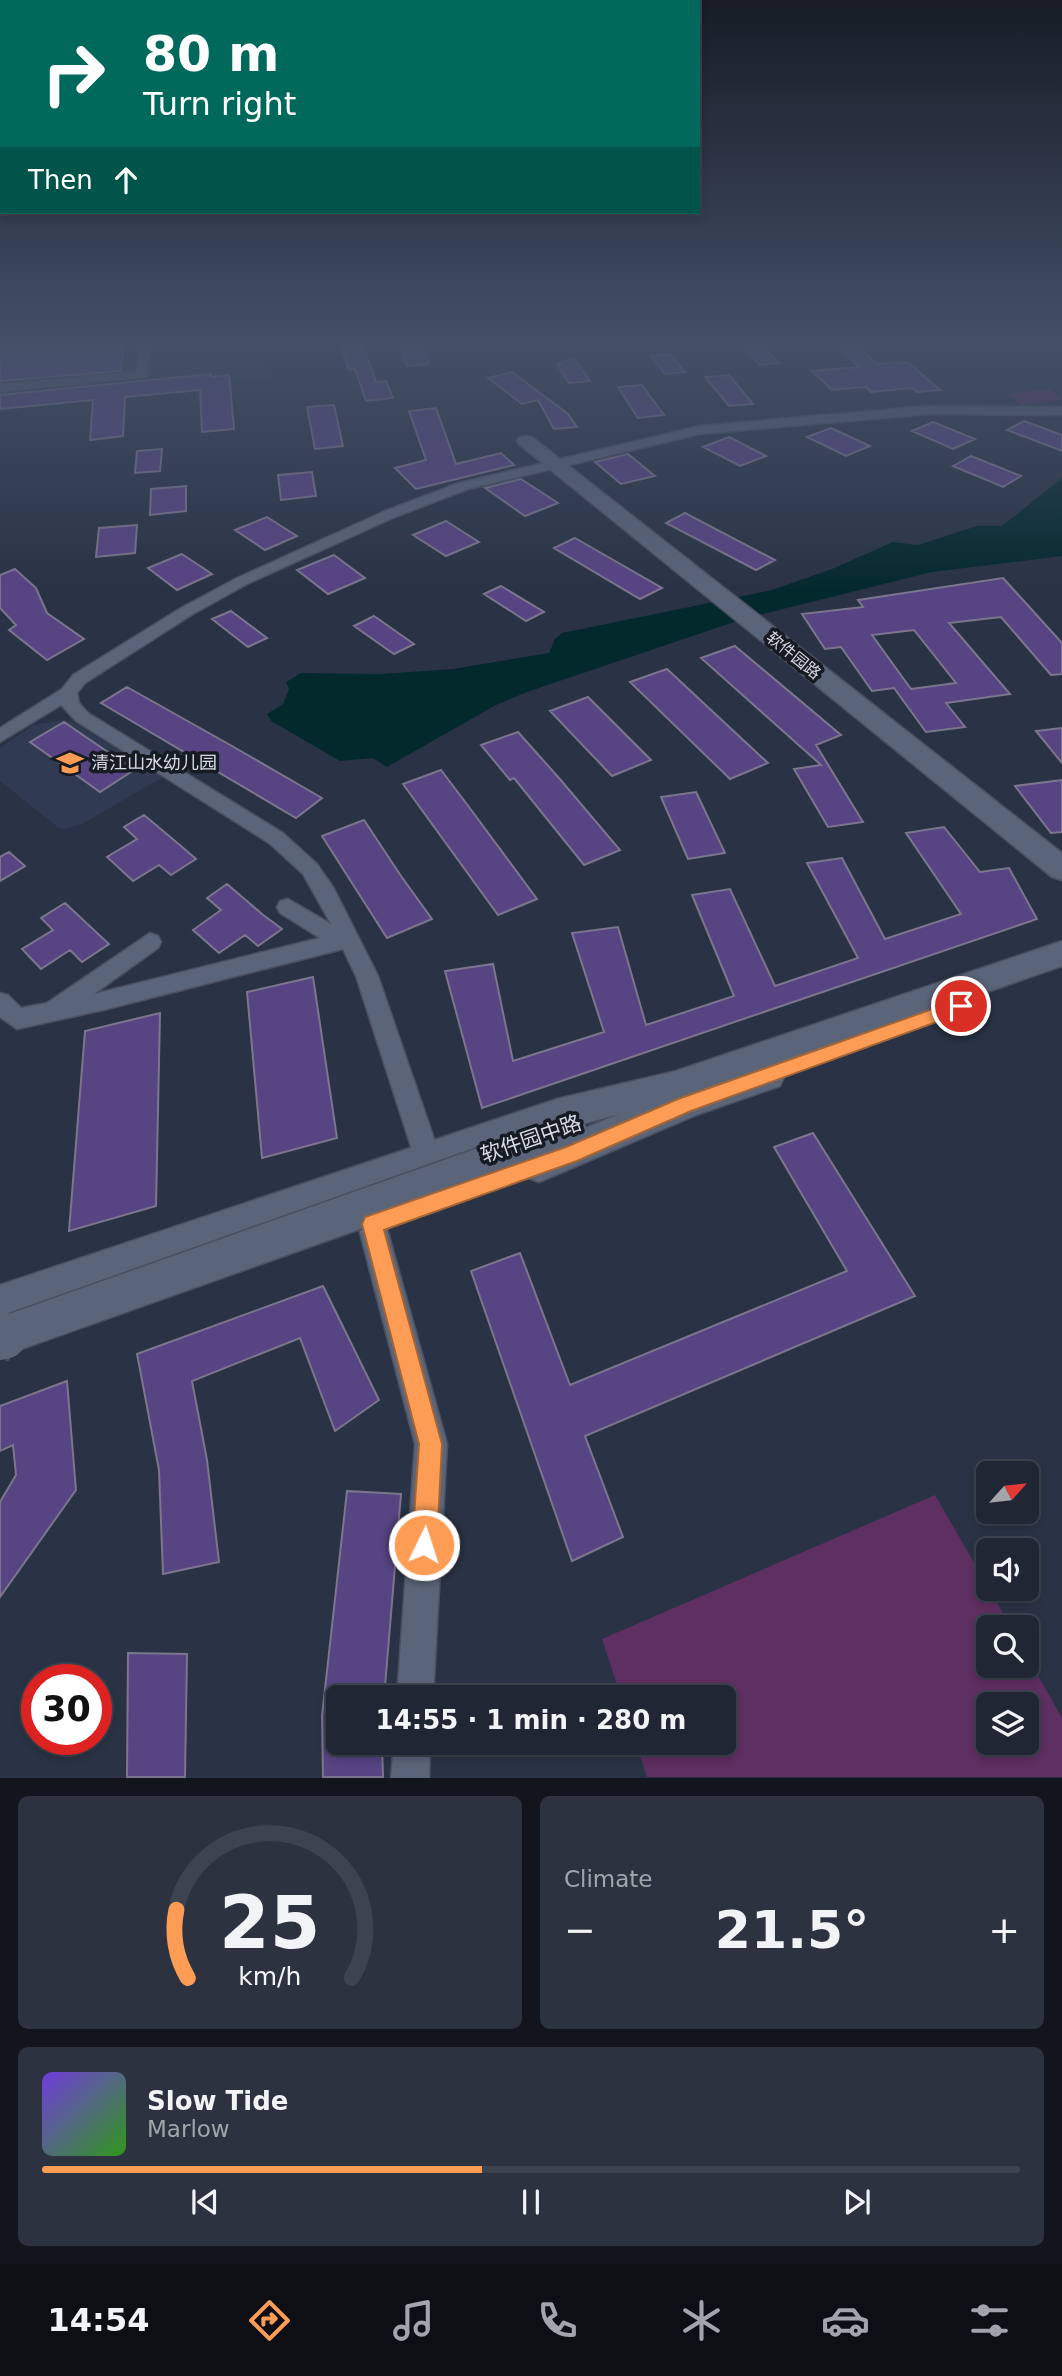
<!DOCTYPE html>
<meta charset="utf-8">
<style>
body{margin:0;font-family:"DejaVu Sans","Noto Sans SC",sans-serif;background:#2d3240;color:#f1f3f6;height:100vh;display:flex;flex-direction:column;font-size:26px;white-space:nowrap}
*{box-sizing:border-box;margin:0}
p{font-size:23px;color:#a2a5ac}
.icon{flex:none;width:38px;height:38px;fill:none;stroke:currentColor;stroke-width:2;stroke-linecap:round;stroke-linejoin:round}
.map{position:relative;height:1778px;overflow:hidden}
.panel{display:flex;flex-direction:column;gap:18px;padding:18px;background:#12151d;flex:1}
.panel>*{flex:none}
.guide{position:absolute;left:0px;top:0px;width:700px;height:214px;box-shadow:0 4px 10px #0003,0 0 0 2px #3d434f;background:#00695c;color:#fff;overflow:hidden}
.needle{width:46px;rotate:63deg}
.buttons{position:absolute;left:976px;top:1461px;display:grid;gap:14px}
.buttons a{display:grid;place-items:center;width:63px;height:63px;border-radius:10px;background:#202634;box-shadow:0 4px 10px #0003,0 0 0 2px #3d434f;font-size:35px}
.speed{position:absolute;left:21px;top:1664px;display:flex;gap:14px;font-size:35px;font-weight:700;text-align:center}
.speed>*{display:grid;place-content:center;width:91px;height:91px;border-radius:50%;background:#202634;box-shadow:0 4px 10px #0003,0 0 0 2px #3d434f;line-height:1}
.speed .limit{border:10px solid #d22;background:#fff;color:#111}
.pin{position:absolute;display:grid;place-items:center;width:60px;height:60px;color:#fff;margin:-30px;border:4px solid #fff;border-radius:50%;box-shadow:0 2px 7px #0007}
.me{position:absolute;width:77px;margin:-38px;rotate:4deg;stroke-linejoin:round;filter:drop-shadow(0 0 5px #0008)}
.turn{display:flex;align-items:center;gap:24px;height:147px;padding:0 28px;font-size:32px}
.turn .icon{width:91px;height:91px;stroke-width:2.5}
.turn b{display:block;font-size:49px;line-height:60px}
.then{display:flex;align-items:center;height:66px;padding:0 28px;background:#0003;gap:14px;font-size:26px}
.big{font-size:52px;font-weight:800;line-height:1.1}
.panel .card{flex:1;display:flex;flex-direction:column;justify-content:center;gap:10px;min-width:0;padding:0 24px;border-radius:10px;background:#2d3240}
.panel .dial{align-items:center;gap:0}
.dial svg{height:182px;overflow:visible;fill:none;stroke:#3d434f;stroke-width:7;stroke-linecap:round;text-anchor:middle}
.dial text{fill:#f1f3f6;stroke:none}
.song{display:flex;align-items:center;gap:21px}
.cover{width:84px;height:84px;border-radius:10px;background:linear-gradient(135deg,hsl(260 70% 55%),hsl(110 70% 35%))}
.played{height:7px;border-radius:4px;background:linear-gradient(90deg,#fd9c55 45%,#3d434f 45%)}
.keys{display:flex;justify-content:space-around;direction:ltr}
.heat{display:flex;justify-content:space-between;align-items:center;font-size:38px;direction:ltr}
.panel .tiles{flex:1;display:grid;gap:18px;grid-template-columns:1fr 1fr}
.card:last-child{grid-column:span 2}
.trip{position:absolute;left:326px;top:1685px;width:410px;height:70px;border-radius:10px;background:#202634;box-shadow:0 4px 10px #0003,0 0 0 2px #3d434f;font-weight:800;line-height:70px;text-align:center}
.tab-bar{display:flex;height:112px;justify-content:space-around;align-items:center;background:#0d0f15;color:#a2a5ac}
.tab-bar .icon{width:49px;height:49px}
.tab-bar .current{color:#fd9c55}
.tab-bar b{font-size:32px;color:#f1f3f6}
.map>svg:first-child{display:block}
.built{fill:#303b53}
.green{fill:#5e2f61;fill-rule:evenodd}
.water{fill:#04292d}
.building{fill:#574483;stroke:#7b768d;stroke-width:2;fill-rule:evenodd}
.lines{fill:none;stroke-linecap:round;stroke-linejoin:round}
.street-casing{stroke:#4a5060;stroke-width:3}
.secondary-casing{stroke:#4a5060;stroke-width:3}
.street{fill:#5b6579;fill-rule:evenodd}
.secondary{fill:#5b6579;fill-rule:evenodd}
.secondary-bridge-far1-casing{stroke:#4a5060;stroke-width:40;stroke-linecap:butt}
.secondary-bridge-casing{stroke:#4a5060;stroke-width:50;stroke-linecap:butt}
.secondary-bridge-far1{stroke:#5b6579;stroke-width:37}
.secondary-bridge{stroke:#5b6579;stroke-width:46}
.route{fill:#fd9c55;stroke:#a46537;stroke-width:2}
.labels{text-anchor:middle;stroke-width:7;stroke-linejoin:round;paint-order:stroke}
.far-street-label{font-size:16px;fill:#d6dbe7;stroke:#171b23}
.poi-label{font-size:18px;fill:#d6dbe7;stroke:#171b23;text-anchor:start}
.near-street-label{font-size:21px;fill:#d6dbe7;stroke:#171b23}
</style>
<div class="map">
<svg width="1062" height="1778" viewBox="0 0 1062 1778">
<rect width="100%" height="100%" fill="#2a3345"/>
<path class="built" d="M 0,341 L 259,341 L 268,379 L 0,406 Z
M 63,720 L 73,722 L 163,777 L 82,824 L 66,829 L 59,828 L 0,781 L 0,748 L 33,725 Z"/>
<path class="green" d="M 1049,389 L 1062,400 L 1022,405 L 1008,394 Z
M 935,1495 L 1011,1627 L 989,1628 L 989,1666 L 1027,1666 L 1027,1656 L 1062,1718 L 1062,1777 L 647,1777 L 636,1743 L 723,1743 L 723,1698 L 621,1697 L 602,1639 ZM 989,1704 L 1027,1704 L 1027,1743 L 989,1743 Z"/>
<path class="water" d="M 1062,478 L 1062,556 L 932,572 L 743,619 L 527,692 L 496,705 L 387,767 L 373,758 L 340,761 L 271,721 L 267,714 L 283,704 L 289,689 L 286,682 L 301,673 L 380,674 L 453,669 L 549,653 L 555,639 L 562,633 L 772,590 L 832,569 L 893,542 L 918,545 L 977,526 L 1002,526 Z"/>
<path class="building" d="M 0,341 L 124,341 L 121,371 L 0,381 Z
M 398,341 L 420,341 L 429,364 L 407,366 Z
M 831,341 L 851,341 L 877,364 L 908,362 L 940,390 L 917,392 L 912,388 L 871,392 L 866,387 L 832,390 L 812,371 L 859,367 Z
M 362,342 L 376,382 L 386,381 L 393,398 L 366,401 L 355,369 L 349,370 L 340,344 Z
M 762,346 L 779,363 L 760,365 L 743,348 Z
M 670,354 L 685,372 L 665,374 L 651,356 Z
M 574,358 L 590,381 L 569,383 L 557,364 Z
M 512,372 L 568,414 L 577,427 L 554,429 L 538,400 L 522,404 L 488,378 Z
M 211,374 L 211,377 L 229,375 L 234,429 L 202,432 L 200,390 L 125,397 L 123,436 L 90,440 L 93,400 L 0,409 L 0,395 Z
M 729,375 L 753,404 L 729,406 L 705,377 Z
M 642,385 L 664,415 L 638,418 L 618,387 Z
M 334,405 L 343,446 L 315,449 L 307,407 Z
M 436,408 L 456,464 L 501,453 L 514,465 L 416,489 L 395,468 L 426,460 L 409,411 Z
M 1024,421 L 1062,435 L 1062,451 L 1007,430 Z
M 933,422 L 975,439 L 953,449 L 912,431 Z
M 831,428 L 870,446 L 846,456 L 807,437 Z
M 729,437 L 766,456 L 740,466 L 703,447 Z
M 162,449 L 160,471 L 135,473 L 137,451 Z
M 628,454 L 655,476 L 621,484 L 595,462 Z
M 971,456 L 1021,476 L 1003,487 L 953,466 Z
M 312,472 L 316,496 L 281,500 L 278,475 Z
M 521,479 L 558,503 L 525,516 L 485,488 Z
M 186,486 L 186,511 L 150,515 L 151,489 Z
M 685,513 L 775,560 L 756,570 L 666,523 Z
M 267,517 L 297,536 L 265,550 L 235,530 Z
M 446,521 L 479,542 L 446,556 L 413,535 Z
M 137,525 L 135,553 L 96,557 L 99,528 Z
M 575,538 L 662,588 L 640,599 L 554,548 Z
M 182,554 L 212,574 L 177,590 L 148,568 Z
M 334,555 L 365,578 L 328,594 L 297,570 Z
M 15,569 L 36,588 L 47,613 L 84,639 L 47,660 L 9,630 L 16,625 L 0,608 L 0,575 Z
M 1003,578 L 1062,643 L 1062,674 L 1051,675 L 1001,617 L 949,623 L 1010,694 L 946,703 L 965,727 L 926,732 L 894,688 L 872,691 L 841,647 L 825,649 L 802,614 L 863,607 L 858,600 ZM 914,630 L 956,683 L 911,689 L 872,635 Z
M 501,586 L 544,612 L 526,621 L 484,594 Z
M 231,611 L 267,638 L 248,647 L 212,619 Z
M 374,616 L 414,644 L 394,654 L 354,626 Z
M 735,646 L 841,735 L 816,745 L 863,822 L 828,827 L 794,769 L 821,765 L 701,658 Z
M 667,669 L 768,763 L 730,779 L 630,682 Z
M 127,687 L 232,746 L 322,798 L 296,818 L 101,703 Z
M 588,697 L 651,760 L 612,776 L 550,711 Z
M 64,722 L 134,770 L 100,792 L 30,742 Z
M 1062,728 L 1062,763 L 1036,731 Z
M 518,732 L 559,778 L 620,850 L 584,865 L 514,778 L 510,780 L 481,745 Z
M 441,770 L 469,807 L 537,899 L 498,915 L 403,784 Z
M 1062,780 L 1062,832 L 1051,833 L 1015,786 Z
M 696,792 L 725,853 L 688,859 L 661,797 Z
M 144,815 L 181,846 L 196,859 L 171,875 L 159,865 L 133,881 L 107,857 L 137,839 L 124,827 Z
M 364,820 L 401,876 L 432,919 L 387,938 L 322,836 Z
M 944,827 L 980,872 L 1009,868 L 1037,919 L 482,1108 L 445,971 L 493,964 L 513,1061 L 604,1032 L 572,933 L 618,927 L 646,1025 L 734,996 L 692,895 L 730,889 L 775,986 L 858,958 L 807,863 L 842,858 L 885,939 L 961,914 L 906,833 Z
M 9,852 L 25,866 L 0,881 L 0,857 Z
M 227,884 L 262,914 L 282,929 L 258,946 L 245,935 L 219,953 L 193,930 L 221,910 L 207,898 Z
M 65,903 L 109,944 L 82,962 L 70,950 L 41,969 L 22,949 L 53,930 L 41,918 Z
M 313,977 L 337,1138 L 262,1158 L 247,992 Z
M 160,1013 L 156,1206 L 69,1231 L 85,1031 Z
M 813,1133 L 915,1296 L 585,1436 L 623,1537 L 572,1561 L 471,1271 L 520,1253 L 570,1385 L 847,1271 L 774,1147 Z
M 323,1286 L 379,1400 L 335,1431 L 300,1338 L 192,1381 L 207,1460 L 219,1562 L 163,1574 L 159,1470 L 137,1354 Z
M 67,1381 L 76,1490 L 0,1597 L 0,1502 L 16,1475 L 13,1445 L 0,1451 L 0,1406 Z
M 347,1491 L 401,1494 L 384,1698 L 338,1698 L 338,1743 L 382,1743 L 383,1777 L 323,1777 L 322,1716 Z
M 128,1653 L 187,1654 L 185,1777 L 127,1777 Z"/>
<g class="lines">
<g class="street-casing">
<path id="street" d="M 139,341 L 150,341 L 147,377 L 0,392 L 0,384 L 137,372 Z
M 928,406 L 1062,407 L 1062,415 L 928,414 L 700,434 L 468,489 L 395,517 L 247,584 L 193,614 L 85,683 L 77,693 L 79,703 L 88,713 L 283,833 L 317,864 L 333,887 L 378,976 L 441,1159 L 437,1167 L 428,1171 L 419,1167 L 415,1159 L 356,976 L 343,949 L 103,1010 L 17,1029 L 0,1017 L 0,993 L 8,995 L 21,1008 L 47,1003 L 150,933 L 158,936 L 161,942 L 158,948 L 94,994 L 320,938 L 280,913 L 277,907 L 280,901 L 288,899 L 331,924 L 303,874 L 269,843 L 76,721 L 61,705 L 0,742 L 0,728 L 62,689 L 73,675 L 181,608 L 237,578 L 385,511 L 459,483 L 700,426 Z
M 372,1212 L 382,1216 L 386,1225 L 447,1444 L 433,1698 L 397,1698 L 415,1444 L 358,1225 L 362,1216 Z
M 394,1743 L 430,1743 L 429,1778 L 391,1778 Z"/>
</g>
<g class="secondary-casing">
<path id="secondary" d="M 526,436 L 532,437 L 1062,853 L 1062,880 L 1052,877 L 520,445 L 517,441 L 520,437 Z
M 1062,941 L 1062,966 L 780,1064 L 785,1075 L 780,1086 L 696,1115 L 539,1182 L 526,1177 L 521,1165 L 526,1153 L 619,1114 L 557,1131 L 0,1325 L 0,1285 L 557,1099 L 676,1071 Z"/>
</g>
<use href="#street" class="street"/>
<use href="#secondary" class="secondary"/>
<g class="secondary-bridge-far1-casing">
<path id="secondary-bridge-far1" d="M 0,1337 L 570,1135"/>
</g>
<g class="secondary-bridge-casing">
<path id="secondary-bridge" d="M 0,1337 L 4,1336"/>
</g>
<use href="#secondary-bridge-far1" class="secondary-bridge-far1"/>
<use href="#secondary-bridge" class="secondary-bridge"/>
</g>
<linearGradient id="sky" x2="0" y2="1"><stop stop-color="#171c26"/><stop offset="0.58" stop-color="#445068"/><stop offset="1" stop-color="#445068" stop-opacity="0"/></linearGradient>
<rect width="1062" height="590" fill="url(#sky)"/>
<path class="route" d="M 961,999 L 970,1006 L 967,1011 L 691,1111 L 577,1161 L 384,1230 L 442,1444 L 437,1545 L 433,1554 L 424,1558 L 415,1554 L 412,1545 L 419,1444 L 362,1224 L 365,1217 L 566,1147 L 678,1099 Z"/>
<defs>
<g id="school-bare" transform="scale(2.1)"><path d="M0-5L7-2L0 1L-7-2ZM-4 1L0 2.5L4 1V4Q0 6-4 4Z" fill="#fd9c55" stroke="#171b23" stroke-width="2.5" paint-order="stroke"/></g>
</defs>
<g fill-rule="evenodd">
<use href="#school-bare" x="70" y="763"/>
</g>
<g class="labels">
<g class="far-street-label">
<text transform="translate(794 655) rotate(39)" y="6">软件园路</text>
</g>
<g class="poi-label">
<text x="91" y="769">清江山水幼儿园</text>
</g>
<g class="near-street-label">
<text transform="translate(531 1139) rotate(-19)" y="7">软件园中路</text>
</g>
</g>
</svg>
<div class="buttons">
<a><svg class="needle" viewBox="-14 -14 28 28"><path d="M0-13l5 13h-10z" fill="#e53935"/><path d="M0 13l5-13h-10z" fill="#a2a5ac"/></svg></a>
<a><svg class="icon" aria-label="sound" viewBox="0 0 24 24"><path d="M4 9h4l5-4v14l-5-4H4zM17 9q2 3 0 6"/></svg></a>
<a><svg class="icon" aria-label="search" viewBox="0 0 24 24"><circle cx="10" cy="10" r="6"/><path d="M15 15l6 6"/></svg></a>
<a><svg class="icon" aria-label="layers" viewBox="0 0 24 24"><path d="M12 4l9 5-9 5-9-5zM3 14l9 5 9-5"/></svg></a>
</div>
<div class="speed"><div class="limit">30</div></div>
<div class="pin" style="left:961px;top:1006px;background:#d93025"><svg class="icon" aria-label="arrive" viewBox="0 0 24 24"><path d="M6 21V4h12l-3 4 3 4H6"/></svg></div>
<svg class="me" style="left:424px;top:1545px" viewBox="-20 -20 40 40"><circle r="17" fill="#fd9c55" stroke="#fff" stroke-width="3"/><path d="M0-11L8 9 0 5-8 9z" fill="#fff"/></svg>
<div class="trip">14:55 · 1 min · 280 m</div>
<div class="guide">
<div class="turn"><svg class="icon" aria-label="right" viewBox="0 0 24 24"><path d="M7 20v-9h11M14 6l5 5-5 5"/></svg><div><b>80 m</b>Turn right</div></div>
<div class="then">Then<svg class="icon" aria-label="ahead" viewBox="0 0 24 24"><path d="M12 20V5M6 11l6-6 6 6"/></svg></div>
</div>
</div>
<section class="panel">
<div class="tiles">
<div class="card dial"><svg viewBox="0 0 100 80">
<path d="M14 69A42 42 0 1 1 86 69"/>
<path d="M14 69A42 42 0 0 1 9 39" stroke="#fd9c55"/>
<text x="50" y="56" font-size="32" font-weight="700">25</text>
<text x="50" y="72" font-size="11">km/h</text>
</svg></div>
<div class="card"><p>Climate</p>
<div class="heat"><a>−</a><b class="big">21.5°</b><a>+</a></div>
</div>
<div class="card">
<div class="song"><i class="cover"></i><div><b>Slow Tide</b><p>Marlow</p></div></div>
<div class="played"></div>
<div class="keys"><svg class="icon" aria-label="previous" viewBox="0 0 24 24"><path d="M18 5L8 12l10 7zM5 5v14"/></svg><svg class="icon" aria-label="pause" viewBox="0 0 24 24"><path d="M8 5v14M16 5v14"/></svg><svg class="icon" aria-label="next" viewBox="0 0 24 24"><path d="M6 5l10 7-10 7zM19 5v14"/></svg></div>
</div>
</div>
</section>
<nav class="tab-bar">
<b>14:54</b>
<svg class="icon current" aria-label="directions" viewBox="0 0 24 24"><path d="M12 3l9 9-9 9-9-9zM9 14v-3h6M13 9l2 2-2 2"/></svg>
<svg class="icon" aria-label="music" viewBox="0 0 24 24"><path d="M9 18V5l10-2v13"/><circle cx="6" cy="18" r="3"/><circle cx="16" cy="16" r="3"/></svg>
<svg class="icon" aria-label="phone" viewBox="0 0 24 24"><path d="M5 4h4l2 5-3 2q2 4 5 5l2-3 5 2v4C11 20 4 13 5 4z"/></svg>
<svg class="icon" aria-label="climate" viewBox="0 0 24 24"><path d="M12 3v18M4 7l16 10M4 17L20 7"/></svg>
<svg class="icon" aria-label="car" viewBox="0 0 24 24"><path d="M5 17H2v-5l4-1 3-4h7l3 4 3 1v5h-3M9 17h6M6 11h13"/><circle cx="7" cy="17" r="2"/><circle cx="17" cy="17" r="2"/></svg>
<svg class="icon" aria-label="filters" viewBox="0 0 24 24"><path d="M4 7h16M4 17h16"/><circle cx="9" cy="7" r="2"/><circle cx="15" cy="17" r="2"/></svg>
</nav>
